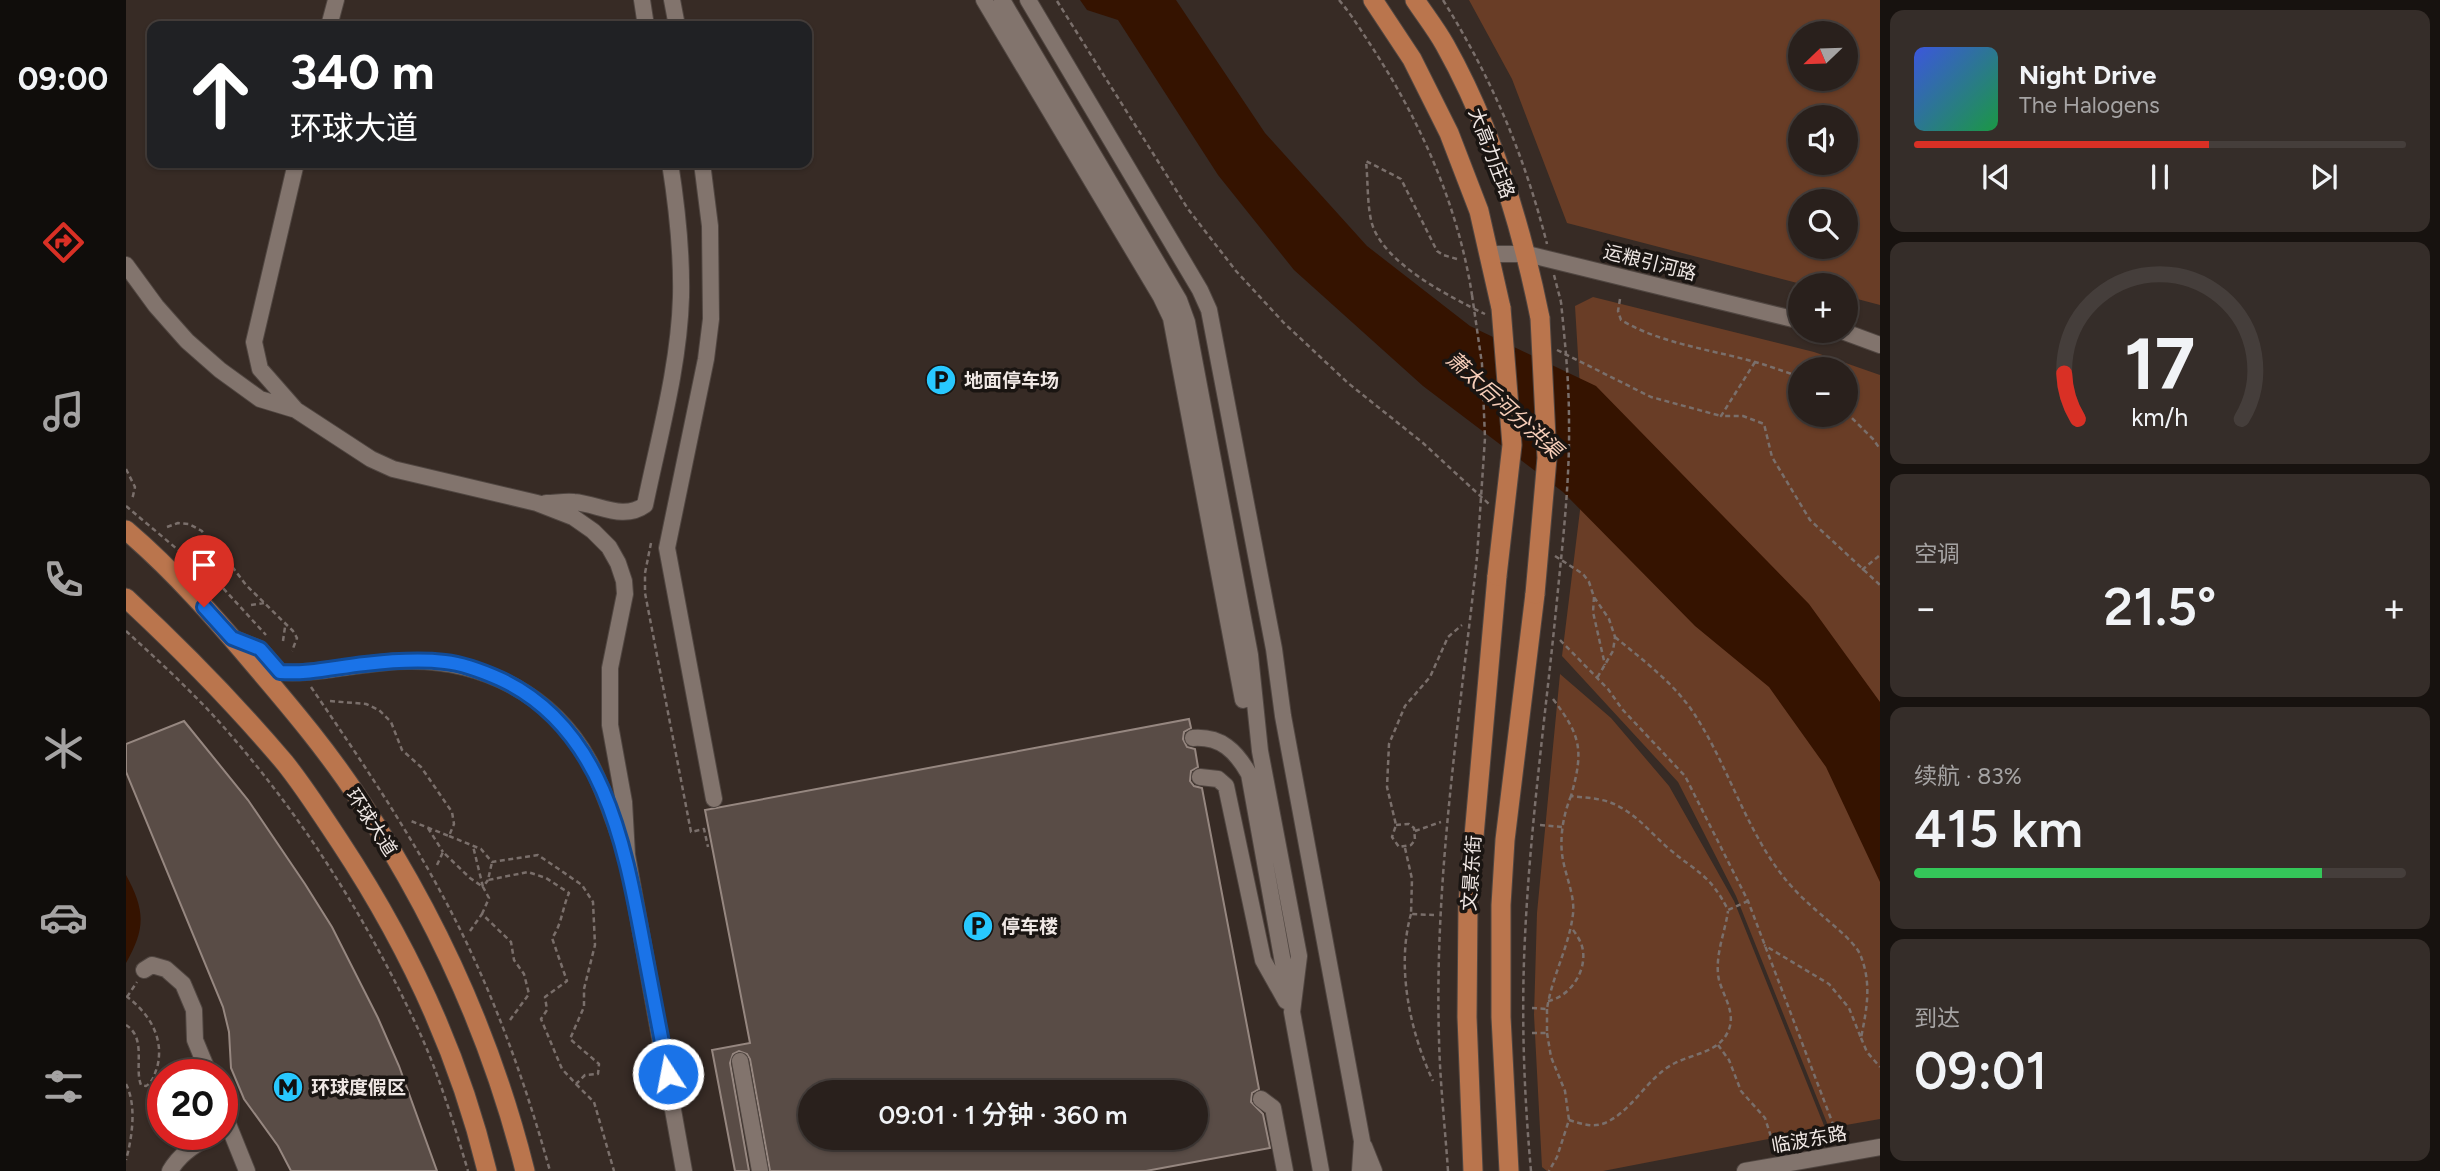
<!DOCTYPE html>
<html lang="zh">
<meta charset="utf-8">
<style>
body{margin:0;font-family:Figtree,"Noto Sans SC",sans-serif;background:#352d29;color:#f1f3f6;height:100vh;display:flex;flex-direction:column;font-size:26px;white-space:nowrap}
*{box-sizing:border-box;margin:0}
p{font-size:23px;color:#a5a3a3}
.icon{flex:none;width:38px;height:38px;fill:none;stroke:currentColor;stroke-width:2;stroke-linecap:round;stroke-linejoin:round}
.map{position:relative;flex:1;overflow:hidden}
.details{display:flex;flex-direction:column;gap:10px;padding:10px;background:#17120f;width:560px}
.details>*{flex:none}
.banner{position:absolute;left:21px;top:21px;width:665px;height:147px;border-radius:14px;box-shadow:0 2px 5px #0004,0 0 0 2px #453e3b;background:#202124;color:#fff;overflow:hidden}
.needle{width:46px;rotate:247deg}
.tools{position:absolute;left:1662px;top:21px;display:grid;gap:14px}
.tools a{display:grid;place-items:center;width:70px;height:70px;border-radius:50%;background:#29201c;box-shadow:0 2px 5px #0004,0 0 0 2px #453e3b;font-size:35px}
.speed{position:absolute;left:21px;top:1059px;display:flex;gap:14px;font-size:35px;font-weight:700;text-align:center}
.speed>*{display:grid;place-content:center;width:91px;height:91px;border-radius:50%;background:#29201c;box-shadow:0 2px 5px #0004,0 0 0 2px #453e3b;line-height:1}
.speed .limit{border:10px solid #d22;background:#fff;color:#111}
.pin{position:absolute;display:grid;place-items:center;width:60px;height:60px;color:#fff;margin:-72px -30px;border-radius:50% 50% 50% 0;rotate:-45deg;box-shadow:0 0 7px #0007}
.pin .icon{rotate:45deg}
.me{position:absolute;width:77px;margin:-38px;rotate:349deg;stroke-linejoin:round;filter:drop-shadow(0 0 5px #0008)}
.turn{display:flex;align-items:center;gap:24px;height:147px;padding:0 28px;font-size:32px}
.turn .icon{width:91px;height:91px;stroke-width:2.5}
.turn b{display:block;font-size:49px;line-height:60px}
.big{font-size:52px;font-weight:600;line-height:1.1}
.details .tile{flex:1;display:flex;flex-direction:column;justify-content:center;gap:10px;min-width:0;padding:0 24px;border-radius:14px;background:#352d29}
.details .dial{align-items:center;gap:0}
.dial svg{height:182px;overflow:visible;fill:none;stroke:#453e3b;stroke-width:7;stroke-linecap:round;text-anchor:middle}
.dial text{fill:#f1f3f6;stroke:none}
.song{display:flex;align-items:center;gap:21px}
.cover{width:84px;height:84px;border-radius:10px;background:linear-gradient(135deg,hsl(230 70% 55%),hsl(140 70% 35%))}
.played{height:7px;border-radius:4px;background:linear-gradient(90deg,#d93025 60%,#453e3b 60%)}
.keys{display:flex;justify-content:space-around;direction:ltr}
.heat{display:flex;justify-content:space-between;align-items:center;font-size:38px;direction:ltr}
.charge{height:10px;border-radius:5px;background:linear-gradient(90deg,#34c759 83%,#453e3b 0)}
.trip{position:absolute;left:672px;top:1080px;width:410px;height:70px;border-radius:35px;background:#29201c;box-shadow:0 2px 5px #0004,0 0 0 2px #453e3b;font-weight:600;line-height:70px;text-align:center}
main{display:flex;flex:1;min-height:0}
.tab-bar{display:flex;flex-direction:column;width:126px;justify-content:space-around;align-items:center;background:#100d0b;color:#a5a3a3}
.tab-bar .icon{width:49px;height:49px}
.tab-bar .active{color:#d93025}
.tab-bar b{font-size:32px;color:#f1f3f6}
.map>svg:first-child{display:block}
.green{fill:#693d26;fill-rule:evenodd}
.water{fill:#351300}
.building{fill:#594c46;stroke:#968780;stroke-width:2;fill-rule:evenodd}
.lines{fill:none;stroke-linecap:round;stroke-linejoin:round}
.minor-casing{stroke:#504641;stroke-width:18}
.major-casing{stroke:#504641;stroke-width:21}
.path{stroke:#7a6f6b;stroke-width:2.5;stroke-dasharray:5 3.5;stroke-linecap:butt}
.minor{stroke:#82746d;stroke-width:16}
.major{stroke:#ba754d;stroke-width:19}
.major-bridge-casing{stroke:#504641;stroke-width:21;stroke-linecap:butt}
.path-bridge{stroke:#7a6f6b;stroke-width:2.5;stroke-dasharray:5 3.5;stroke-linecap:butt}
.major-bridge{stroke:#ba754d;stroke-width:19}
.route-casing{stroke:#114b97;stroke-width:18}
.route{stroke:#1a73e8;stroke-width:12}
.labels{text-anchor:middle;stroke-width:7;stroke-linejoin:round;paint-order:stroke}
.street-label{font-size:19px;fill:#efe7e4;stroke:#1a1512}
.poi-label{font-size:19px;font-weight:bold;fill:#efe7e4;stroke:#1a1512;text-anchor:start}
.water-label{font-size:21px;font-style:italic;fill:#f7ceb9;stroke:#1a1512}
</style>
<main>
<nav class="tab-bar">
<b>09:00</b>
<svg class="icon active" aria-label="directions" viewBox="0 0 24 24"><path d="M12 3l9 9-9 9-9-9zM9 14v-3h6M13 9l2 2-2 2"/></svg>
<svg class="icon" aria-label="music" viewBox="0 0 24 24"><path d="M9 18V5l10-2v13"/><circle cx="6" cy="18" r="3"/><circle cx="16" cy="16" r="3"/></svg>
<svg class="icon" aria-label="phone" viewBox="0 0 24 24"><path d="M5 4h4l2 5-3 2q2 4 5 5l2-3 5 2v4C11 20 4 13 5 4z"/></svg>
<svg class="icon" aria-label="climate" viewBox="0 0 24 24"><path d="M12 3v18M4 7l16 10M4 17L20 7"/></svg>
<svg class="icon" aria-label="car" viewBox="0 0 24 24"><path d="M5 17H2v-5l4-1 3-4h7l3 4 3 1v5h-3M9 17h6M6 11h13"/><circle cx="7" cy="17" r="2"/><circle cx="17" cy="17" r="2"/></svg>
<svg class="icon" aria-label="filters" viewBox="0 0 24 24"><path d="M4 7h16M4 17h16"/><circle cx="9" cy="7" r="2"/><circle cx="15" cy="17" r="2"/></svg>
</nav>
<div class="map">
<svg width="1754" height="1171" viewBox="0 0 1754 1171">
<rect width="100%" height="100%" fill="#372b25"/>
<path class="green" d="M 1343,0 L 1754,0 L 1754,305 L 1720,296 L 1720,285 L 1679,285 L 1441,223 L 1386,79 ZM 1675,33 L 1720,33 L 1720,79 L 1675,79 ZM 1675,117 L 1720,117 L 1720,163 L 1675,163 ZM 1675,201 L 1720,201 L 1720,247 L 1675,247 Z
M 1467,297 L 1688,352 L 1754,375 L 1754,1119 L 1703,1128 L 1610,896 L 1552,782 L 1436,656 L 1459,470 L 1449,306 ZM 1675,369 L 1720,369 L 1720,415 L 1675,415 Z
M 1434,674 L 1485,718 L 1543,786 L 1608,901 L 1699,1128 L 1477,1171 L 1421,1171 L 1416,1167 L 1408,1015 L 1411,913 Z"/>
<path class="water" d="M 954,0 L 1050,0 L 1139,133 L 1241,246 L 1344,326 L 1470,386 L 1683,604 L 1754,702 L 1754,882 L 1700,767 L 1643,687 L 1569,626 L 1437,492 L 1297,386 L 1168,270 L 1092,175 L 992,20 L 961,10 Z
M 0,875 C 19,910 20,928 0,963 Z"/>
<path class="building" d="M 1063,719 L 1065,728 L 1058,732 L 1057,739 L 1061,747 L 1069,749 L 1072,767 L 1065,771 L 1064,781 L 1068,786 L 1076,788 L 1133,1089 L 1126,1093 L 1125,1102 L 1137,1114 L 1144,1148 L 1020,1171 L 644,1171 L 624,1059 L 621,1054 L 613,1051 L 607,1054 L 604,1063 L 623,1171 L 609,1171 L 586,1050 L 624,1043 L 579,810 ZM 684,1092 L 1069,1092 L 1069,1138 L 684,1138 Z
M 58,721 L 122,800 L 179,884 L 206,927 L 252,1018 L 273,1066 L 311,1171 L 165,1171 L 152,1146 L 118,1099 L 105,1068 L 103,1032 L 97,1007 L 0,772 L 0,744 Z"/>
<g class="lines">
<g class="minor-casing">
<path id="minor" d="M 516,0 L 520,26
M 546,0 L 551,26
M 858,0 L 1035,297 L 1045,318 L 1117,700
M 876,0 L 1053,300 L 1061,322 L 1124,655 L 1134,751 L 1173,956 L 1166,1012 L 1195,1171
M 902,0 L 1074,290 L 1083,310 L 1148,649 L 1157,716 L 1236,1141 L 1234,1171
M 203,26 L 210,0
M 170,163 L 128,342 L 134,369 L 170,410 L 245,459 L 267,469 L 411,503 L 447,517 L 467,531 L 483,547 L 492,563 L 498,581 L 499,594 L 484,668 L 484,725 L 498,802 L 501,855 L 558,1171
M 576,163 L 584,226 L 585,319 L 580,359 L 541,548 L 588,799
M 1363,254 L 1401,254 L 1675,321
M 0,265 L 30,306 L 61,341 L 94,370 L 134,399 L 167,409
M 1716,331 L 1754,345
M 420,503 C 429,503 439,501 448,502 C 473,504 497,521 519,505 C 533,437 553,367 555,297 C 556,252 551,207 544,163
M 107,638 L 134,649 L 154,672 C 197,675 239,661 282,661 C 356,660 426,694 463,761 C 476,785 485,814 495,840
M 1067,738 C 1095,736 1110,751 1123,774 L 1163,996
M 1074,777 L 1092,779 L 1100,786 L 1137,960 L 1160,1001
M 18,970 L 26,965 L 40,969 L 57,984 L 68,1010 L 69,1040 L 83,1074
M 614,1061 L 634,1171
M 1135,1099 L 1147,1108 L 1159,1171
M 96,1109 L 121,1171
M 1238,1146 L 1248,1171
M 44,1171 C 54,1153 72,1142 91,1134
M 1619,1171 L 1754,1147"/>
</g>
<g class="major-casing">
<path id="major" d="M 1247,0 L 1286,59 L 1323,133 L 1353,211 L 1375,308
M 1289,0 C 1299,15 1310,29 1319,45 C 1366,129 1395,224 1414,318
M 0,530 C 48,571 91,620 132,669 C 167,710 203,753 233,799 C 308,912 366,1039 399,1171
M 0,598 C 56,650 110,705 159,763 C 179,788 196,815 214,842 C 280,942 333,1054 361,1171
M 1347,1171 L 1341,1017 L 1342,904 L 1371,576
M 1383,1171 L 1375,1017 L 1375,905 L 1379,840 L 1409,594"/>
</g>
<path class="path" d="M 1213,0 C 1225,14 1234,29 1244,44 C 1294,120 1332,205 1346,295
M 1317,0 C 1366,79 1398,154 1421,244
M 931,1 L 1062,209 L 1110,271 L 1158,323 L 1222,383 L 1297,443 L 1363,504
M 1331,259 L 1317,255 L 1311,251 L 1275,179 L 1240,161 C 1242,180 1241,201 1245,220 C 1254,262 1324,297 1359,314
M 1428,275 L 1435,302
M 1494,299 L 1492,311 L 1495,320 C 1536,344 1583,349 1629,362 C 1644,366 1659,372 1675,377
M 1431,350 L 1525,397 L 1595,416
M 1629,362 L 1595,416 L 1617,416 L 1638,424 L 1646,457 L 1684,520 L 1754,585
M 1720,412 L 1747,439 L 1754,449
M 0,469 L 9,487 L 6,500
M 0,506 L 96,587 L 140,635
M 41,527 L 52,523 L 63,524 L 76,531 L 83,545 L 105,565 L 120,585 L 167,631 L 171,638 L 166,651
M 525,543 L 519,573 L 519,593 L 565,832 L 578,829 L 582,847
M 1429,556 L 1457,574 L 1463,582 L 1468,597 L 1483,619 L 1489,637 L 1487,651 L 1471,678
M 1736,570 L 1754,555
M 1468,597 L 1467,612 L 1479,665
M 125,605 L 138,603
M 0,631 C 35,663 71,696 102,732 C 180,821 243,923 293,1031 C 313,1075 328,1124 342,1171
M 1489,637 C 1518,661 1549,684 1569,715 C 1602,766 1619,827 1656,875 C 1663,884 1672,894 1681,902 C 1694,915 1727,939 1734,954 C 1746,983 1741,1008 1735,1038 L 1723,1008 L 1703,984 L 1638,945
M 1434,640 L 1482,689 L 1496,709 L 1559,776 L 1622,901 L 1710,1132
M 157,641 L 159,627
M 185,687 C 230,753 275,819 313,889 C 362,978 397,1074 424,1171
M 1427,699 C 1455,736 1458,750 1445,796 C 1461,798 1478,798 1492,806 C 1512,816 1526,834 1542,848 C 1570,872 1584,874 1602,910 L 1622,901
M 204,701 L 240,704 L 253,710 L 265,722 L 276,750 L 295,767 L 326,812 L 328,824 L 323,836 L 285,821
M 1270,825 L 1283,824 L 1288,828 L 1289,840 L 1285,845 L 1273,847 L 1266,837 L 1270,825 L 1261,787 L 1263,744 L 1279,706 L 1304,677 L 1322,637 L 1336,625
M 1414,825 L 1437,827
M 302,828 L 317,852
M 1289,831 L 1315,822
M 323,836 L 355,849 L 366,862 L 412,855 L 456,885 L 467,902 L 469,945 L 458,989 L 458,1007 L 444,1039 L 473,1064 L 472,1074 L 459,1075 L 450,1084 L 436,1069 L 415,1019 L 421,1010 L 419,997 L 441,981 L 426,938 C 436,924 436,909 443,893 L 420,878 L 402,872 L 362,880 L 366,862
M 1279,848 L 1286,879 L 1285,914 L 1308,915
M 311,865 L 317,852 L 344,878 L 357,887 L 347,846
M 356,914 L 363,898 L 357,887 L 362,880
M 1285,914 C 1270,967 1284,1032 1307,1081
M 344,931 L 356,914 L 385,942 L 388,960 L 398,974 L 403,994 L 384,1020
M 0,996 C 23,1013 39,1038 31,1068 C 28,1075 27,1082 20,1086 L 15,1085 C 8,1068 21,1038 0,1025
M 1,997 L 11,982
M 1422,1001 C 1443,997 1460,973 1457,951 C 1456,942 1450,934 1445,927
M 1406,1008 L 1421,1009 C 1426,976 1443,947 1447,914 C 1449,896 1440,877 1437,860 C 1433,840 1437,815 1445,796
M 1406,1033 L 1421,1033 L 1421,1009
M 1421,1033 L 1425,1057 L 1439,1091 L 1443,1120 L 1431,1157 L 1423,1171
M 1735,1038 L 1741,1052 L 1754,1067
M 1592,1045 L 1603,1060 L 1615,1091 L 1639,1118 L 1647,1143
M 0,1084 C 11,1106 6,1138 0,1160
M 450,1084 L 468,1102 L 488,1171
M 1443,1120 C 1456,1124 1467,1128 1479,1123 C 1508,1110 1521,1077 1549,1063 C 1569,1053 1597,1052 1604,1026 C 1608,1010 1597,995 1593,980 C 1588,957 1599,933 1602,911
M 1322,1171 C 1319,1127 1314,1083 1313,1039 C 1308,878 1334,716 1351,557
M 1405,1171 C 1398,1094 1395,1015 1399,937 C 1404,828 1419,719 1430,610"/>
<use href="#minor" class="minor"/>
<use href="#major" class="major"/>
<g class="major-bridge-casing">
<path id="major-bridge" d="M 1371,576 L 1386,445 L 1375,308
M 1409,594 L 1421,458 L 1414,318"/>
</g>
<path class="path-bridge" d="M 1346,295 L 1356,364 L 1359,438 L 1351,557
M 1430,610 C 1436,547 1444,484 1443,421 C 1443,381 1439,342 1435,302"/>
<use href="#major-bridge" class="major-bridge"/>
</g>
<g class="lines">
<g class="route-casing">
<path id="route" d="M 78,607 L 106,638 L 134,649 L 154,672 C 183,674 210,667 239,664 C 265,661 292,659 319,662 C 338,664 356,671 374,679 C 477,727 498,842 517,943 C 525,987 534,1030 542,1074"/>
</g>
<use href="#route" class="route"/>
</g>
<defs>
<g id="parking-disc" transform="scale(1.575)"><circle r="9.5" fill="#28c8ff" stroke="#1a1512"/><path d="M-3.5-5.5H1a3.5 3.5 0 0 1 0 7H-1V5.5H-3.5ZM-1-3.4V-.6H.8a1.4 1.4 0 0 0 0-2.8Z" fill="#111"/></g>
<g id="metro-disc" transform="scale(1.575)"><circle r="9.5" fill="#28c8ff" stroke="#1a1512"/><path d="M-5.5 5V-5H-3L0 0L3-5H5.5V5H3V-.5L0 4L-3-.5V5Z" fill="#111"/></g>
</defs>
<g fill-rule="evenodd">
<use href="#parking-disc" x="815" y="380"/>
<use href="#parking-disc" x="852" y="926"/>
<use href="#metro-disc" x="162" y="1087"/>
</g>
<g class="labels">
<g class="street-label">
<text transform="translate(1366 153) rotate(69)" y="7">大高力庄路</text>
<text transform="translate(1524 262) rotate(14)" y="7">运粮引河路</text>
<text transform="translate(246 822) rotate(57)" y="7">环球大道</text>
<text transform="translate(1345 873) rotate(-86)" y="7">文景东街</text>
<text transform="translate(1683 1139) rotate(-10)" y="7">临波东路</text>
</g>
<g class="poi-label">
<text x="838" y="387">地面停车场</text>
<text x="875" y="933">停车楼</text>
<text x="185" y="1094">环球度假区</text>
</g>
<g class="water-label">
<text transform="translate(1378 405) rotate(42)" y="7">萧太后河分洪渠</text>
</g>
</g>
</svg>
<div class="tools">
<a><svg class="needle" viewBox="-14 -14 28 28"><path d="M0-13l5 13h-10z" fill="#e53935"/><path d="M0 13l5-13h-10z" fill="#a5a3a3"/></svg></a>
<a><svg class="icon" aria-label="sound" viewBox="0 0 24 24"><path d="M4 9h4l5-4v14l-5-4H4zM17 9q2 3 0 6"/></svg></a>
<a><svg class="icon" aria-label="search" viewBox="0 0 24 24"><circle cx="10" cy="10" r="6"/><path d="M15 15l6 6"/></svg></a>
<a>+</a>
<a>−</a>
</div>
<div class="speed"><div class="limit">20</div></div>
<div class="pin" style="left:78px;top:607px;background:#d93025"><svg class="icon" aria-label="arrive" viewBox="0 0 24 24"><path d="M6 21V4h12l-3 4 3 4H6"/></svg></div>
<svg class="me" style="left:542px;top:1074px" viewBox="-20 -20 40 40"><circle r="17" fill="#1a73e8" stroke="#fff" stroke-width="3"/><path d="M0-11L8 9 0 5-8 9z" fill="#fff"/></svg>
<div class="trip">09:01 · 1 分钟 · 360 m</div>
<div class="banner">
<div class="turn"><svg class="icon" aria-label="ahead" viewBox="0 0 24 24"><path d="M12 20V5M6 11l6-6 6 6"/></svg><div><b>340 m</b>环球大道</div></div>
</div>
</div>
<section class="details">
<div class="tile">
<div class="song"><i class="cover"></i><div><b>Night Drive</b><p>The Halogens</p></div></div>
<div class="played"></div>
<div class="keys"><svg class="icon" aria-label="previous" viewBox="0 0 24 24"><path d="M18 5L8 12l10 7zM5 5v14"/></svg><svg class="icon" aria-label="pause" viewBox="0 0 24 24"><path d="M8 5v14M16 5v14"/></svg><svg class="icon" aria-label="next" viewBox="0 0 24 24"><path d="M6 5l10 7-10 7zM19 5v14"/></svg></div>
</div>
<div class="tile dial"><svg viewBox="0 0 100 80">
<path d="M14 69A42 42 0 1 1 86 69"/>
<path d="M14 69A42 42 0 0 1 8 49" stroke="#d93025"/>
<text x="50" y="56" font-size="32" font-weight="700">17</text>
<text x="50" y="72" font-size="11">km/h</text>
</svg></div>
<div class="tile"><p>空调</p>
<div class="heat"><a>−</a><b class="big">21.5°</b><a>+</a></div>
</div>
<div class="tile"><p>续航 · 83%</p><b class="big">415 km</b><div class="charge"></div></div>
<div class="tile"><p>到达</p><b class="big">09:01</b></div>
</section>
</main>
